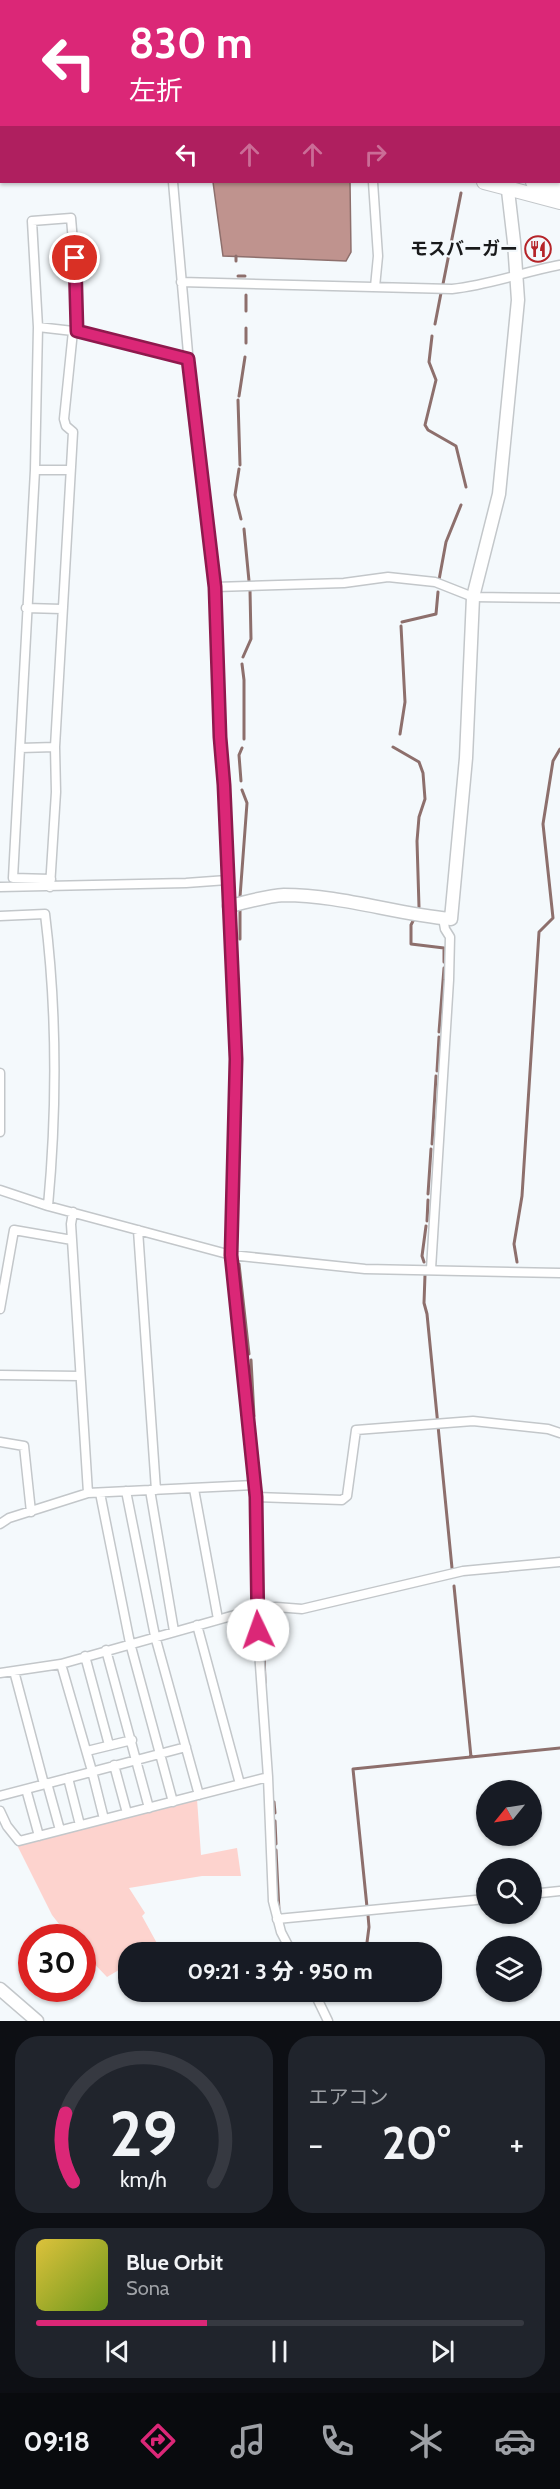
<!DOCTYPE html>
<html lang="ja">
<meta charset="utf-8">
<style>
body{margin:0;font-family:Cabin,"Noto Sans JP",sans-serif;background:#20242c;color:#f1f3f6;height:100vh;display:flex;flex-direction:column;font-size:22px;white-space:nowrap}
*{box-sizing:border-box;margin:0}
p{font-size:20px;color:#9ea1a6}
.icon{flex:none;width:33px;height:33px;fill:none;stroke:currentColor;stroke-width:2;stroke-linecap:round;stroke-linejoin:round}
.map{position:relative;height:2021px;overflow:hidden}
.details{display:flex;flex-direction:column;gap:15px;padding:15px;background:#0d0f14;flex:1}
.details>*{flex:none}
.hud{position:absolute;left:0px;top:0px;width:561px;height:183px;box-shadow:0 2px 4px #0004;background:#db2777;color:#fff;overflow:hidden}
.needle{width:39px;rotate:240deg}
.buttons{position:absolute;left:476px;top:1780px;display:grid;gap:12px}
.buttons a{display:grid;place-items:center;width:66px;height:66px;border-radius:50%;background:#171b24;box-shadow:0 2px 4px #0004;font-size:30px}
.speed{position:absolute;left:18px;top:1924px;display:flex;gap:12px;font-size:30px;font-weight:700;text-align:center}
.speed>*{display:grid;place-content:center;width:78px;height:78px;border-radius:50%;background:#171b24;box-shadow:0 2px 4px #0004;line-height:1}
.speed .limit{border:9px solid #d22;background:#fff;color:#111}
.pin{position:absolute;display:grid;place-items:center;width:51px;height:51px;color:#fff;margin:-26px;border:3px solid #fff;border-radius:50%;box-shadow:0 2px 6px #0007}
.me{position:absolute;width:66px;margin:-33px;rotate:357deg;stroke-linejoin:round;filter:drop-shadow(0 0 4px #0008)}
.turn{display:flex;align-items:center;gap:21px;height:126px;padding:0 30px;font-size:27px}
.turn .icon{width:78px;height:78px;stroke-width:2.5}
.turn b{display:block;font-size:42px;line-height:51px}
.lanes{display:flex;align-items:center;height:57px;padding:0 30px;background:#0003;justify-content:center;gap:30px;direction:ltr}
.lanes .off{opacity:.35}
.big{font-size:45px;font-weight:800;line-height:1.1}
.details .card{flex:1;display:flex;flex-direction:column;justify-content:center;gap:9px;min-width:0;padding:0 21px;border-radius:24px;background:#20242c}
.details .dial{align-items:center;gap:0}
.dial svg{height:156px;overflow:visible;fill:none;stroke:#363941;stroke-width:7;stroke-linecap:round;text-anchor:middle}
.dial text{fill:#f1f3f6;stroke:none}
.song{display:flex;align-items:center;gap:18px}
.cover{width:72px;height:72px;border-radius:9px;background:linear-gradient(135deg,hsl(50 70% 55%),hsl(80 70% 35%))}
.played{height:6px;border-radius:3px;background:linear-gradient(90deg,#db2777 35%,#363941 35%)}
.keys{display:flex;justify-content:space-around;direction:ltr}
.heat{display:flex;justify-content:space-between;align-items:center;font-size:33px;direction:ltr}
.details .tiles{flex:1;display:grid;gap:15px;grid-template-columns:1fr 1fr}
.card:last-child{grid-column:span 2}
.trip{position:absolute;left:118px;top:1942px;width:324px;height:60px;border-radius:24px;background:#171b24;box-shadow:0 2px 4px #0004;font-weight:800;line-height:60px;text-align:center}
.menu{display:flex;height:96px;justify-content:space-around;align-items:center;background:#090b0e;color:#9ea1a6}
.menu .icon{width:42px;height:42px}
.menu .active{color:#db2777}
.menu b{font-size:27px;color:#f1f3f6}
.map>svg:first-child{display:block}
.built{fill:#e2edf6}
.green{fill:#fdd3ce}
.water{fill:#bf938e;stroke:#8d6f6c;stroke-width:1.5}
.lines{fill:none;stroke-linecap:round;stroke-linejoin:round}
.stream{stroke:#8d6f6c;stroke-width:3}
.street-casing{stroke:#c3c7ca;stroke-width:11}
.secondary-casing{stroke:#c3c7ca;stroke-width:15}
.primary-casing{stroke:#c3c7ca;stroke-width:16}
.street{stroke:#fff;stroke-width:8}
.secondary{stroke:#fff;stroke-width:12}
.primary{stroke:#fff;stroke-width:14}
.route-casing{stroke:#8e194d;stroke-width:15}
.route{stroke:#db2777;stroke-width:10}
.labels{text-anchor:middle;stroke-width:4.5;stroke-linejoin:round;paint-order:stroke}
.poi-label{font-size:18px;font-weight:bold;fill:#191a1b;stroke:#f4f9fc;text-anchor:end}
</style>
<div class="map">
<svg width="560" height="2021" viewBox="0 0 560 2021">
<rect width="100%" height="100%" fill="#f4f9fc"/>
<path class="built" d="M 78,0 L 389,0 L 389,1 L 80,2 Z
M 492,0 L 560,0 L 560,167 L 560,2 Z"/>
<path class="green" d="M 197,1799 L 201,1855 L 237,1848 L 241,1876 L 202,1876 L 129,1888 L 145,1913 L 142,1916 L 159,1947 L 148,1953 L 129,1953 L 129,1964 L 107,1977 L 83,1952 L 82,1938 L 70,1938 L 52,1915 L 17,1845 Z"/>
<path class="water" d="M 213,182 L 350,182 L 351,252 L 346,261 L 223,256 Z"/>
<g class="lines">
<path class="stream" d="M 446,0 L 446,2
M 236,261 L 236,256
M 238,276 L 245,276
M 443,284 L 461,193
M 246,311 L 246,295
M 435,324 L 441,293
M 246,328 L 246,343
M 432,336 L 429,362 L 436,380 L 425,425 L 428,430 L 456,446 L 466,487
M 239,396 L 245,357
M 238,400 L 240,465
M 239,469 L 235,495 L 241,519
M 244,529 L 249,581
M 439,580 L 446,542 L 461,505
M 402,622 L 436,614 L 438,592
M 243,657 L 251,639 L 250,590
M 242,664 L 244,680 L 244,739
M 400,734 L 405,702 L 401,626
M 393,747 L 419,762 L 423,773 L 425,799 L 419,817 L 417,841 L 419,907
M 241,781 L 239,755 L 242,748
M 240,897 L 247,803 L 242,790
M 414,919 L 411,925 L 411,944 L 444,948 L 444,962
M 240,939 L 240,910
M 439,1032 L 444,968
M 437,1071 L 439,1037
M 432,1144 L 436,1076
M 428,1194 L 431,1149
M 427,1221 L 428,1200
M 424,1262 L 422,1256 L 426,1226
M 517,1262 L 514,1244 L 522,1196 L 539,932 L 553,918 L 543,824 L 553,761 L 560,749
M 239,1264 L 249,1354
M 425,1275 L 424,1303 L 427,1314 L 452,1568
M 251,1360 L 254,1416
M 454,1586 L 471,1757
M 263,1614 L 263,1618
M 263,1621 L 265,1683
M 274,1802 L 275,1813
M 275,1821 L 276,1844
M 276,1850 L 279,1911
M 367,1907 L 353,1769 L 560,1748
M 362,1953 L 366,1950 L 369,1927 L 368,1915"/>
<g class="street-casing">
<path id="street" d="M 61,0 L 62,2
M 416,0 L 417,2
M 482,0 L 482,2
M 173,182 L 195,433 L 215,587 L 220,737 L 224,785 L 236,1059 L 231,1255 L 256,1497 L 256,1609 L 268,1777 L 273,1901 L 281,1932 L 292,1953
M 373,182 L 378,256 L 375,287
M 181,282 L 452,289 C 490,285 523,272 560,265
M 38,327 L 32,221 L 71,218 L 76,278 L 77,331 L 73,331 L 64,419 L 66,426 L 73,432 L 55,747 L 56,792 L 50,887
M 77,331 L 188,359
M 35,470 L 70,470
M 215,587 L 344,583 L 388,577 L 435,582 L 473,597 L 560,598
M 26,608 L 62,609
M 20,748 L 55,747
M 51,879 L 13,878 L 35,470 L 38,327 L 73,331
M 0,887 L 186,883 L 227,880
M 0,916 L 45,914 C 57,1011 57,1109 48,1206
M 0,1073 L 0,1132
M 0,1190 L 48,1206 L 231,1255 L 365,1269 L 560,1273
M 73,1212 L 71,1224 L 88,1493
M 138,1230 L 156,1490
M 431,1269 L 449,980 L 450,937 L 445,929 L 443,918
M 0,1309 L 14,1230 L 72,1240
M 0,1375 L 80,1376
M 0,1442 L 24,1446 L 31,1512
M 194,1489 L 218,1619
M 150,1490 L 174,1631
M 126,1491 L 155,1636 L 199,1795
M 100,1493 L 130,1643 L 173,1802
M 256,1497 L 342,1500 L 347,1496 L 356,1430 L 473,1421 L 548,1429 L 560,1433
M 0,1524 L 9,1518 L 88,1493 L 254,1485
M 197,1625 L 240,1784
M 106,1650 L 149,1808
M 85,1656 L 109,1745
M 61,1664 L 92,1771 L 104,1819
M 14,1671 L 44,1784
M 0,1673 L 61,1664 L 256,1609 L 276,1607 L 302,1609 L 463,1571 L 560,1562
M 87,1751 L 132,1740
M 114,1765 L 127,1813
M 68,1778 L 80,1825
M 47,1783 L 60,1830
M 26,1789 L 39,1836
M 0,1796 L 186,1747
M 0,1811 L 7,1826 L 19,1841 L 268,1777
M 531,1894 L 560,1891
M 277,1919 L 486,1899
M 314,1992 L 328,2021"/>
</g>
<g class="secondary-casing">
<path id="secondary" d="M 229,906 C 247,902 266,896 284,895 C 341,895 395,914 451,919 L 466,758 L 473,597 L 499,494 L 518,300 L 514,242 L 507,182
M 0,1989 L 37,2021"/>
</g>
<g class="primary-casing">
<path id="primary" d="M 0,14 L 2,15
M 0,29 L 2,30
M 484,182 L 560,202
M 533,182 L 560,189"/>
</g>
<use href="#street" class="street"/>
<use href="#secondary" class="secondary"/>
<use href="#primary" class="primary"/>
</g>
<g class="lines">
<g class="route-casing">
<path id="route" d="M 75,258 L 77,331 L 188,359 L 215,587 L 220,737 L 224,785 L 236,1059 L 231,1255 L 256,1497 L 258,1630"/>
</g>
<use href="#route" class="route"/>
</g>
<defs>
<g id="restaurant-ring" transform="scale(1.35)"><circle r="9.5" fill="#f4f9fc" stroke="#b52429" stroke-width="1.5"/><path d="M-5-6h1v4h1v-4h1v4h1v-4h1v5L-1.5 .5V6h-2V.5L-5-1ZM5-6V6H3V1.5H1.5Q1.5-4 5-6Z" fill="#b52429"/></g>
</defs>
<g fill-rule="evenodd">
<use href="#restaurant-ring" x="538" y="249"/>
</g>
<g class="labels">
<g class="poi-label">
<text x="518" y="255">モスバーガー</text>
</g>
</g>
</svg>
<div class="buttons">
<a><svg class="needle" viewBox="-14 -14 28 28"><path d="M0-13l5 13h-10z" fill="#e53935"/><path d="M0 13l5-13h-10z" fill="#9ea1a6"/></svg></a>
<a><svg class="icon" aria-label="search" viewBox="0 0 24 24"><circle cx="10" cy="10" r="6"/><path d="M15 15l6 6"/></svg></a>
<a><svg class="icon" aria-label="layers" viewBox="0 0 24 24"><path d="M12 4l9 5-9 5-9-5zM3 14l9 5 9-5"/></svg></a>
</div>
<div class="speed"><div class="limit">30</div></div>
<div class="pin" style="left:75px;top:258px;background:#d93025"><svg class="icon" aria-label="arrive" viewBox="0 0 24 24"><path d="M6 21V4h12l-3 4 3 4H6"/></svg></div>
<svg class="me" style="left:258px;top:1630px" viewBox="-20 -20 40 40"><circle r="19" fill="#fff"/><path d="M0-13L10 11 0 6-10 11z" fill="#db2777"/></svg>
<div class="trip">09:21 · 3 分 · 950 m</div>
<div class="hud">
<div class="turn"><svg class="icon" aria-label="left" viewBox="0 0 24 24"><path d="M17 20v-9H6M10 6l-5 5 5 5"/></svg><div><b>830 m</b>左折</div></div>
<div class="lanes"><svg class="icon" aria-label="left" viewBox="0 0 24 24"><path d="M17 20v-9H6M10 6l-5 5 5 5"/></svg><svg class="icon off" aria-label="ahead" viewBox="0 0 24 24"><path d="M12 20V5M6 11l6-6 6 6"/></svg><svg class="icon off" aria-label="ahead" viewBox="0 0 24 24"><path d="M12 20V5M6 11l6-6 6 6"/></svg><svg class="icon off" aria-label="right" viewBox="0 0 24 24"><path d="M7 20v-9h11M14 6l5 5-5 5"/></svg></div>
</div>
</div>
<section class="details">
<div class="tiles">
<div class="card dial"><svg viewBox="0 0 100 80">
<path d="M14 69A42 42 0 1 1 86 69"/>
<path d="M14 69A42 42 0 0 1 10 34" stroke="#db2777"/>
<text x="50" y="56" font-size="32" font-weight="700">29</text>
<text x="50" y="72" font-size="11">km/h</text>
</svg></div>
<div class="card"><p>エアコン</p>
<div class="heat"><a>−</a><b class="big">20°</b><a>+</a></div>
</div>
<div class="card">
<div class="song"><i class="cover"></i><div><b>Blue Orbit</b><p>Sona</p></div></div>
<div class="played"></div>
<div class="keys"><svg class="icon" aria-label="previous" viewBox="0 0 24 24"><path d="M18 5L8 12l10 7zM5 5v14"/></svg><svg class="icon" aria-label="pause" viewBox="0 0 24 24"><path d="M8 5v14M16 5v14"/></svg><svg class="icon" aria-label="next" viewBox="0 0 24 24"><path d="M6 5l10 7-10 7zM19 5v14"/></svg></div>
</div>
</div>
</section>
<nav class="menu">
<b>09:18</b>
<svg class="icon active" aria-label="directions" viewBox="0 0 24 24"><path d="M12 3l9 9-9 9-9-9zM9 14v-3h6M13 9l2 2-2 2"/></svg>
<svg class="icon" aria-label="music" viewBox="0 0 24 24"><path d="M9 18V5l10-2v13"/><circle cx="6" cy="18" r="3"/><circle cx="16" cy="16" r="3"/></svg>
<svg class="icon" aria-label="phone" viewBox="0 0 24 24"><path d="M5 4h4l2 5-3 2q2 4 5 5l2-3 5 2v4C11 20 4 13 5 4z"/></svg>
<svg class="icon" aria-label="climate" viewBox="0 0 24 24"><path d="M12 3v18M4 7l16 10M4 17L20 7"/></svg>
<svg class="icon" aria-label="car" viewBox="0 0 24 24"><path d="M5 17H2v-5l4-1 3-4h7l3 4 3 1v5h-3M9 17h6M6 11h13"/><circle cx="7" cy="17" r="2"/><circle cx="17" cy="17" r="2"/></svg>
</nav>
